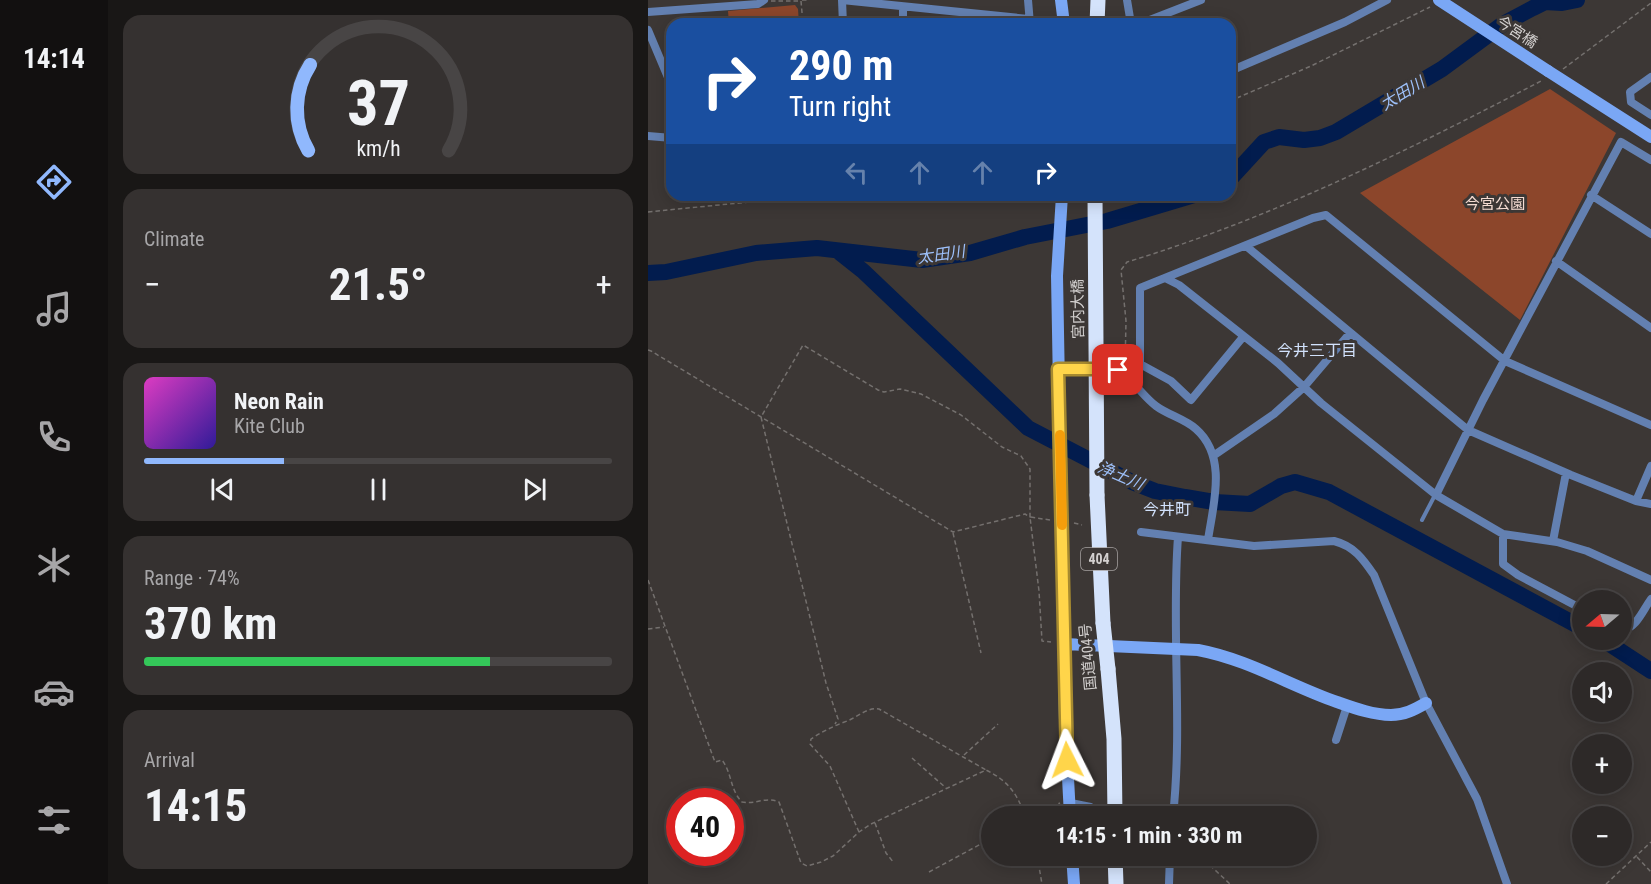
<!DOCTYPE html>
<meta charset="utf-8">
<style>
body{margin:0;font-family:"Roboto Condensed","Noto Sans JP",sans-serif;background:#353130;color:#f1f3f6;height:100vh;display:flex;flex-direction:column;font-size:22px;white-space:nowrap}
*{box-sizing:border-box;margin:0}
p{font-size:20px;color:#a7a6a8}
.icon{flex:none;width:33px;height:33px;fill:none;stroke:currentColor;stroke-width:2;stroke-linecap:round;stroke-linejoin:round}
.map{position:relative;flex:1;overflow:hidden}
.drawer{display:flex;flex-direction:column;gap:15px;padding:15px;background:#191716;width:540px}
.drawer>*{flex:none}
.banner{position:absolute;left:18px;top:18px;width:570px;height:183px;border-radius:18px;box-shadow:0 3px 15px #0003,0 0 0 2px #484545;background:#1a4fa0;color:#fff;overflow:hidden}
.needle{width:39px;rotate:251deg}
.tools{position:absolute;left:924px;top:590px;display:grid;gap:12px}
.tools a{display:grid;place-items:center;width:60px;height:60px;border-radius:50%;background:#2d2928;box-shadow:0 3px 15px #0003,0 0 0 2px #484545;font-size:30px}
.speed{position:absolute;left:18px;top:788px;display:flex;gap:12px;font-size:30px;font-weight:700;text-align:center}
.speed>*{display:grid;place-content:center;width:78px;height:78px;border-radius:50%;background:#2d2928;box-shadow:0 3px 15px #0003,0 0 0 2px #484545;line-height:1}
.speed .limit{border:9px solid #d22;background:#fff;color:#111}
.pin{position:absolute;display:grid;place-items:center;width:51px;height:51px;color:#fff;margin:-26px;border-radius:12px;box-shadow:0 3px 9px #0006}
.me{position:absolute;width:66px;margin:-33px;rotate:357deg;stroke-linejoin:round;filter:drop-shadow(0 0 4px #0008)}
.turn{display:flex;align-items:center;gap:21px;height:126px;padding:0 24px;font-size:27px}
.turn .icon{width:78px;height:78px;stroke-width:2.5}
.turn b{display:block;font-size:42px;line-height:51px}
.lanes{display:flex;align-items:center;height:57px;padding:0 24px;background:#0003;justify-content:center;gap:30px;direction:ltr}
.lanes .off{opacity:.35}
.big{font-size:45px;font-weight:700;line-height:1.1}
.drawer .card{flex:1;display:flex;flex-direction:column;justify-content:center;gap:9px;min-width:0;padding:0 21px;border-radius:18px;background:#353130}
.drawer .dial{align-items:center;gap:0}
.dial svg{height:156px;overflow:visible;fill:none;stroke:#484545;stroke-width:7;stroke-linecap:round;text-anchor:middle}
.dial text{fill:#f1f3f6;stroke:none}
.song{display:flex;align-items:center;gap:18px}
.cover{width:72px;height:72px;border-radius:9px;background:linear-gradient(135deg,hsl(310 70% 55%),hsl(250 70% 35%))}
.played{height:6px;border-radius:3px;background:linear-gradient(90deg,#90b8fd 30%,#484545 30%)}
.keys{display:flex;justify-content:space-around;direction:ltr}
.heat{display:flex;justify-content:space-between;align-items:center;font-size:33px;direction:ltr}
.charge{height:9px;border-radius:4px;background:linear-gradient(90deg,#34c759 74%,#484545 0)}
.trip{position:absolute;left:333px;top:806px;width:336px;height:60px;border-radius:30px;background:#2d2928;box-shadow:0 3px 15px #0003,0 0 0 2px #484545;font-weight:700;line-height:60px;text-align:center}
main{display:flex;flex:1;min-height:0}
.tab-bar{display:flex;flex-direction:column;width:108px;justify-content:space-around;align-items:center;background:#121010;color:#a7a6a8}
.tab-bar .icon{width:42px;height:42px}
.tab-bar .selected{color:#90b8fd}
.tab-bar b{font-size:27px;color:#f1f3f6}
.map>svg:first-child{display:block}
.green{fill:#8c462b}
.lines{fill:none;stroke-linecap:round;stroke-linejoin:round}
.river{stroke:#021c4e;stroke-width:16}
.path{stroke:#74706e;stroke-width:1.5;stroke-dasharray:4.5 3;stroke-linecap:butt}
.lane{stroke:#6380b1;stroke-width:4}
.street{stroke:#6380b1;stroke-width:8}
.secondary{stroke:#7aa7f5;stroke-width:12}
.highway{stroke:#d4e3fb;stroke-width:15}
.secondary-bridge{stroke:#7aa7f5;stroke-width:12}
.highway-bridge{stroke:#d4e3fb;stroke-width:15}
.route-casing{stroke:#a68a30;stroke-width:15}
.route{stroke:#ffd54a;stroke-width:10}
.slow{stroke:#f59e0b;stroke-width:10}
.labels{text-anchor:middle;stroke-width:6;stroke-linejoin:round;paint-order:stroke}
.shield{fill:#3c3735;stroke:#a6a2a1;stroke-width:1.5}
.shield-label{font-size:14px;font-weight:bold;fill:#d3d0cf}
.street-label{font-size:15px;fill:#d3d0cf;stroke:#3c3735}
.park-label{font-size:15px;fill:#f4dbd1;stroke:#3c3735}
.water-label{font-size:16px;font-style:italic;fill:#9ec1fb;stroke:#3c3735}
.neighbourhood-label{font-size:16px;fill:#d1e1fb;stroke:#3c3735}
</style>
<main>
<nav class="tab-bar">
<b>14:14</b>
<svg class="icon selected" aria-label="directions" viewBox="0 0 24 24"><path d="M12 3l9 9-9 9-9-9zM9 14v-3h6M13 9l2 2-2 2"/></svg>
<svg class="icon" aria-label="music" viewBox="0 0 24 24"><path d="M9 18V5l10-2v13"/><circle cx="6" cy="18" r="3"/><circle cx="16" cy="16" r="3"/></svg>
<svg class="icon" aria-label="phone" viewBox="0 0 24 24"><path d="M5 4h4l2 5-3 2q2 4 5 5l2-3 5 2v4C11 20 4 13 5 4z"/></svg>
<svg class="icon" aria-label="climate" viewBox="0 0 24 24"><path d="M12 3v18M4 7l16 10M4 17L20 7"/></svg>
<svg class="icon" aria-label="car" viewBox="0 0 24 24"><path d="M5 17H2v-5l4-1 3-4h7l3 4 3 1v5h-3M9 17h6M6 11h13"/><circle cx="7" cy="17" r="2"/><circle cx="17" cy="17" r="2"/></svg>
<svg class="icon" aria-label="filters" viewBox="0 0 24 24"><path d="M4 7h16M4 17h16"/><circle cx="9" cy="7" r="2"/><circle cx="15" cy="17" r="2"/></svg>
</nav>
<section class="drawer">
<div class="card dial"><svg viewBox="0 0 100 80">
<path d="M14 69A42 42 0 1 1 86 69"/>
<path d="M14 69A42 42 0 0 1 15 25" stroke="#90b8fd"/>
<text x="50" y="56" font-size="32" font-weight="700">37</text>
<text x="50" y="72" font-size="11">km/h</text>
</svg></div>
<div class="card"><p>Climate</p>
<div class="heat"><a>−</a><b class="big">21.5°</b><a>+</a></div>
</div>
<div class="card">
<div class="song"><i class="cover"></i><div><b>Neon Rain</b><p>Kite Club</p></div></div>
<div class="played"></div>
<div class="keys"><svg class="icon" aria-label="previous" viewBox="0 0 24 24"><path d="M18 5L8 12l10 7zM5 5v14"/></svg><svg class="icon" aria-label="pause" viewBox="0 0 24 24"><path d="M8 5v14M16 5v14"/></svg><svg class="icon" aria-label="next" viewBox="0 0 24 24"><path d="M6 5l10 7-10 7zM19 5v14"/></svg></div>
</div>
<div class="card"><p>Range · 74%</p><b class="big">370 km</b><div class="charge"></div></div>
<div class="card"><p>Arrival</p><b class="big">14:15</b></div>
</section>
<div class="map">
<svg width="1003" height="884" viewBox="0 0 1003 884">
<rect width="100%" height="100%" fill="#3c3735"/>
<path class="green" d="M 147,5 L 150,9 L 151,24 L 81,24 L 80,11 Z
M 902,89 L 968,133 L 872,320 L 712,193 Z"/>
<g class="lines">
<path class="river" d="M 582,179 L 616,142 L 631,137 L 656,140 L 672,138 L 688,132 L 794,69 L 855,24 L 885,8 L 897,2 L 914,3 L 929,0
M 191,252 L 215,271 L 380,428 L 484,482 L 507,491 L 537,497 L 566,502 L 602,504 L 633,486 L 647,482 L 681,492 L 934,628
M 0,273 L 18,272 L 108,253 L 169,248 L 274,260 L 322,253 L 377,237 L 459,221 L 546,195
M 954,639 L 1003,671"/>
<path class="path" d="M 154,0 L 161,0
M 123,1 L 153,1 L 155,24
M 915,69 L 1003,3
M 582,101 L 663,66 L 782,7
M 161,195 L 178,195
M 0,212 L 101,202 L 140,195
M 0,350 L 3,351 L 305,532 L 377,514 L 382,517 L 382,469 L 373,456 L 354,447 L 313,415 L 273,394 L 252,389 L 236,392 L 230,390 L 155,345 L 113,417 L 178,683 L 190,719 L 187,724
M 477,367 L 478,321 L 473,270 L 479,262 C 624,218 761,150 895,80
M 402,520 L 382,517 L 391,591 L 394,641 L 403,642
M 426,523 L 434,525
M 305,533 L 333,653
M 0,580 L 67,762 L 74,760 C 84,773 82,790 94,802 C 107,805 118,796 131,802 L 153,863 L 159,866 L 173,862 L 185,856 L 211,832 L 223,824 L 338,770 C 360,781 369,793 377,816
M 0,629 L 16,627
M 316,755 L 350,724
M 264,758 L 298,788
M 383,816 L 412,803
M 227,823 L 238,853 L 246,863
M 211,832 L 182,766 L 162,744 L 163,739 C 175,731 186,726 199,721 C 210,717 219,707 231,709 L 338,770
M 389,855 L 394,884
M 551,855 L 582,884
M 989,857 L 1003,872
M 281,872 L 344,838
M 958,884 L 1003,842"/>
<path class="lane" d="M 774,520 L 787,495
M 423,801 L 443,805"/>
<path class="street" d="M 194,0 L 391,20
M 194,0 L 195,24
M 380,0 L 382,24
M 479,0 L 483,24
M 255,7 L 255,24
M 0,12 L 110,4 L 116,0
M 320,14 L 321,24
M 483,24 L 494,23 L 553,0
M 0,30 L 24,87
M 582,71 L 697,22 L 739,0
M 1003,77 L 982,92 L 983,102 L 1003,115
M 0,136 L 24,138
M 943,195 L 1003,234
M 598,246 L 820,430 L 923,475 L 988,501 L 1003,504
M 908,261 L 1003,328
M 519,279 L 531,285 L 630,363 L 673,403 L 788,495 L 855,534 L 909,542 L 939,551 L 1003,580
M 595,337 L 543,400 L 523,381 L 492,364 L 492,288 L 665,218 L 678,215 L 857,361 L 1003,425
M 410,369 L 462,369 C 482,373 492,394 508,406 C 520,415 537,419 548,429 C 580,457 565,505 560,540
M 565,456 L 626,414 L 656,387 L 702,333
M 788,495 L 835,400 L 973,142 L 1003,160
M 988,501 L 1003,466
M 493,532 L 606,546 L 686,541 C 706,546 715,559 726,575 L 778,703 L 829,799 L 859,884
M 855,534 L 855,564 L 870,575 L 934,609
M 905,541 L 918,473
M 974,630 C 988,629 995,610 1003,599
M 688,740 L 699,706
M 525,816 C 535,723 523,630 530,537
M 521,884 L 522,855"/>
<path class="secondary" d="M 413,0 L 416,24
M 900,71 L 1003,137
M 414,195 L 409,276 L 417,720 L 422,816
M 416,644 L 550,650 C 599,659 643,686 689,702 C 706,708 725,715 743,715 C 756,715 766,710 778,703
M 424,855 L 426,884"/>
<path class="highway" d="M 449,24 L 450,0
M 449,495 L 455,623
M 460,669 L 466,739 L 467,816
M 467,855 L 468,884"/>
<path class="secondary-bridge" d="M 791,0 L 900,71"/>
<path class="highway-bridge" d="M 447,195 L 449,495
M 455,623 L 460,669"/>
</g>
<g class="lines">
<g class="route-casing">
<path id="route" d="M 419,760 L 410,369 L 462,369 L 470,370"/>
</g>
<use href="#route" class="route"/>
<path class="slow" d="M 412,435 L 414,525"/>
</g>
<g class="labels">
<rect class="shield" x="433" y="548" width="36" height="22" rx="4.5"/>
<g class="shield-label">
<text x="451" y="564">404</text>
</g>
<g class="street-label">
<text transform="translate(869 32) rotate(33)" y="5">今宮橋</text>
<text transform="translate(430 309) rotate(-91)" y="5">宮内大橋</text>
<text transform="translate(440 657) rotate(-95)" y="5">国道404号</text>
</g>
<g class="park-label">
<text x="847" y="209">今宮公園</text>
</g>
<g class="water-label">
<text transform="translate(754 93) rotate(-31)" y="6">太田川</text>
<text transform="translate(293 254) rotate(-8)" y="6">太田川</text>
<text transform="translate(473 475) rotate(23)" y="6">浄土川</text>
</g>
<g class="neighbourhood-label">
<text x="669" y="356">今井三丁目</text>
<text x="519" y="515">今井町</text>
</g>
</g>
</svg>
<div class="tools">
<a><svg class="needle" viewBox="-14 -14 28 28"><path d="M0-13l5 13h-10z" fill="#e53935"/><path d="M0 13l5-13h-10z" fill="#a7a6a8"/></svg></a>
<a><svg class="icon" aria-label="sound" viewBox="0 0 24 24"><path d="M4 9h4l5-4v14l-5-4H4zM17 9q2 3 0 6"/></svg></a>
<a>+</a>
<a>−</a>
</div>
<div class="speed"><div class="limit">40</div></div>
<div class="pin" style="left:470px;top:370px;background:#d93025"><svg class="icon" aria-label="arrive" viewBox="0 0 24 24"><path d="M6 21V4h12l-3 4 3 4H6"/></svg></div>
<svg class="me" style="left:419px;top:760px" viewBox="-20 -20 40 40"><path d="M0-17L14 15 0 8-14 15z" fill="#ffd54a" stroke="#fff" stroke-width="4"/></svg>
<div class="trip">14:15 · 1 min · 330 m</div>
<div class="banner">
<div class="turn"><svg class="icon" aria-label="right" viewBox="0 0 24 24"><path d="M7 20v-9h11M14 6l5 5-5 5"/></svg><div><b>290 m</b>Turn right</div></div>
<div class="lanes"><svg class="icon off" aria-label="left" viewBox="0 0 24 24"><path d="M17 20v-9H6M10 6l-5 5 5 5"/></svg><svg class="icon off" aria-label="ahead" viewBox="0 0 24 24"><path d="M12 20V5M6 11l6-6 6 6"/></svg><svg class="icon off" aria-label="ahead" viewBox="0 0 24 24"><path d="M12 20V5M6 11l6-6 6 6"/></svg><svg class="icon" aria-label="right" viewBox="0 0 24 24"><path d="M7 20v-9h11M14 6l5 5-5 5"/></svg></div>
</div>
</div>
</main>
